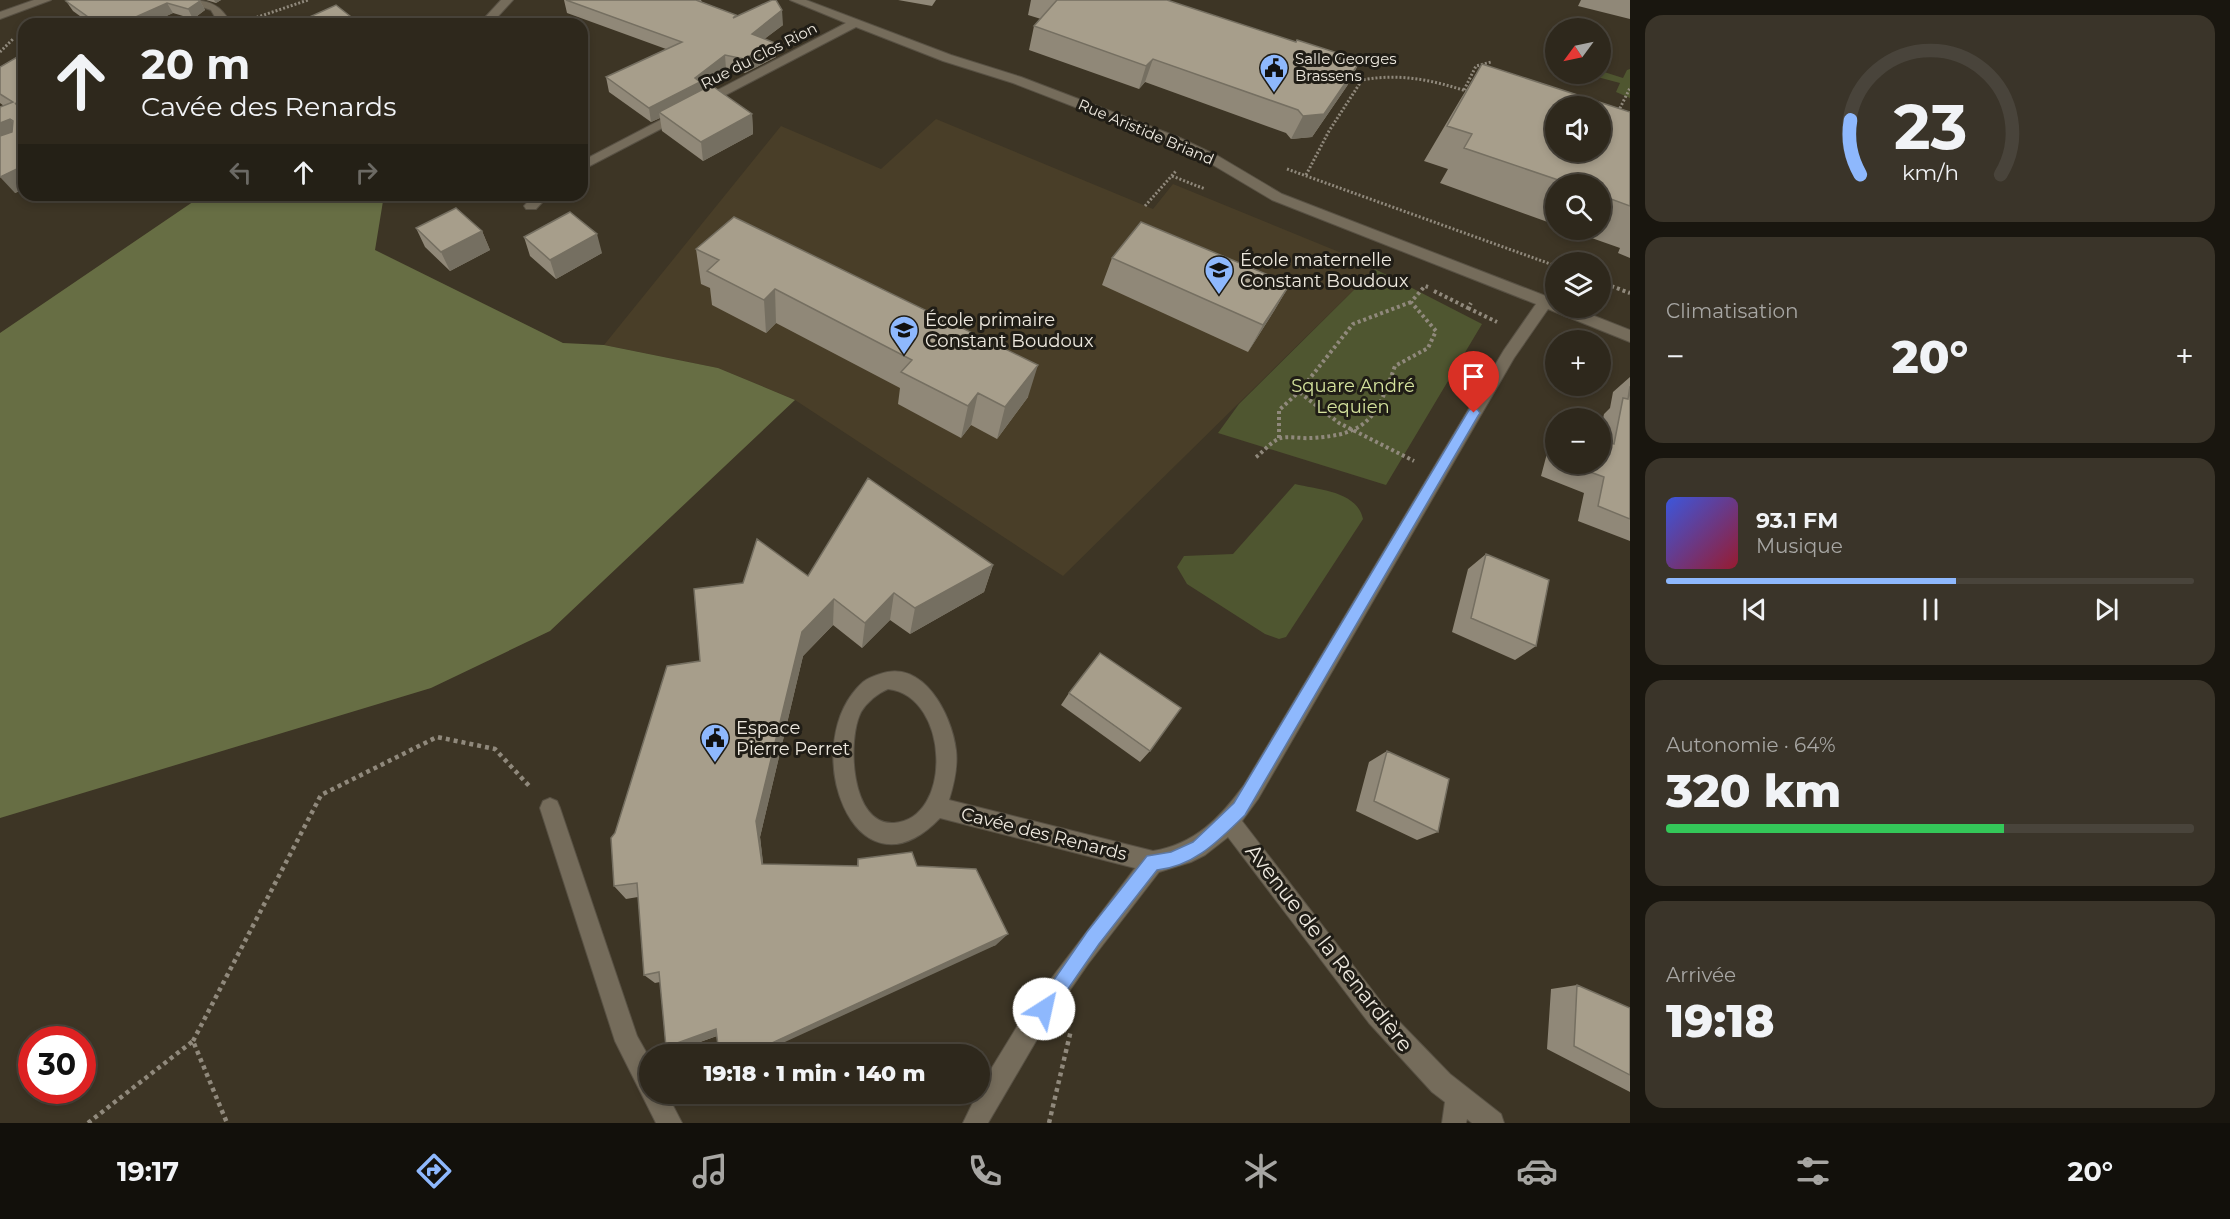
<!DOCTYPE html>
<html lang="fr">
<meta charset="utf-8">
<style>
body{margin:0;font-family:Montserrat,sans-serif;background:#3a3429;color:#f1f3f6;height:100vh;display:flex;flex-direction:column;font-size:22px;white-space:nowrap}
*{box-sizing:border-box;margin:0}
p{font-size:20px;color:#a7a6a3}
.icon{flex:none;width:33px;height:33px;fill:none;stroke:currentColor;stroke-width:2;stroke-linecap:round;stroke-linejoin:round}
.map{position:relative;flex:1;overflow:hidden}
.details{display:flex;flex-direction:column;gap:15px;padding:15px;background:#19160f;width:600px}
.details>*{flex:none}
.top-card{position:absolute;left:18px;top:18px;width:570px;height:183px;border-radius:18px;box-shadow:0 3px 9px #0003,0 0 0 2px #49443b;background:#2e281c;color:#f1f3f6;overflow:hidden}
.needle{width:39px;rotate:237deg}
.buttons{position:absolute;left:1545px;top:18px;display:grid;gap:12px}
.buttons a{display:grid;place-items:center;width:66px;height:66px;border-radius:50%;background:#2e281c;box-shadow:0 3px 9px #0003,0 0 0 2px #49443b;font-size:30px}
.speed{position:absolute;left:18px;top:1026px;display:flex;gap:12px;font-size:30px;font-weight:700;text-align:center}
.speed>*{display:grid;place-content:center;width:78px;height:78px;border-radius:50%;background:#2e281c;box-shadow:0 3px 9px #0003,0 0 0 2px #49443b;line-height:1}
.speed .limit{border:9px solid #d22;background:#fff;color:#111}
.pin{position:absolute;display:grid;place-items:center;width:51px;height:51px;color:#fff;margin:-62px -26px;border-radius:50% 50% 50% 0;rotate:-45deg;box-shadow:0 0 6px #0007}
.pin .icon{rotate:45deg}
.me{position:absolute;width:66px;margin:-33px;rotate:35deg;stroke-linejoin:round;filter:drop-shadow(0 0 4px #0008)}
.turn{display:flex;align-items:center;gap:21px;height:126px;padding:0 24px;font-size:27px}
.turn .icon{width:78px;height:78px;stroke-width:2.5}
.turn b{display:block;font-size:42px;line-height:51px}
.lanes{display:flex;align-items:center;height:57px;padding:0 24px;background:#0003;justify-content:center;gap:30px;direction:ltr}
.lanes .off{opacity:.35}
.big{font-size:45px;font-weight:800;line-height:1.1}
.details .card{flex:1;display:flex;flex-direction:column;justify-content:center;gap:9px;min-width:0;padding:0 21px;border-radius:18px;background:#3a3429}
.details .dial{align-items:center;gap:0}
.dial svg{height:156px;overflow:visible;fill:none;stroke:#49443b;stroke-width:7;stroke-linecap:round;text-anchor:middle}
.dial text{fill:#f1f3f6;stroke:none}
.song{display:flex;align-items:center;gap:18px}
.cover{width:72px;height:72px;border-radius:9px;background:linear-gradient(135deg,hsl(230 70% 55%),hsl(350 70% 35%))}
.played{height:6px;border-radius:3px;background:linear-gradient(90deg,#8eb8fd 55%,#49443b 55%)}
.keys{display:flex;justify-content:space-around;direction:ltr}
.heat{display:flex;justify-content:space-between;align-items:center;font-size:33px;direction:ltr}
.charge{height:9px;border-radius:4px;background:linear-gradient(90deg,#34c759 64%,#49443b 0)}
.trip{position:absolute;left:639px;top:1044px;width:351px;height:60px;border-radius:30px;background:#2e281c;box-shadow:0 3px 9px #0003,0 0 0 2px #49443b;font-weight:800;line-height:60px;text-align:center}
.menu{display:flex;height:96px;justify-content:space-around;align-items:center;background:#12100b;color:#a7a6a3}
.menu .icon{width:42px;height:42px}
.menu .on{color:#8eb8fd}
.menu b{font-size:27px;color:#f1f3f6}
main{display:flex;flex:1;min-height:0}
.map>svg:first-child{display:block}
.built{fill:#493e28}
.green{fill:#4f5630}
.forest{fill:#676e44}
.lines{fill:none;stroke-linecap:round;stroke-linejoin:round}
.minor-casing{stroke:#585144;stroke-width:2}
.path-far2{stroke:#90897c;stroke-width:3;stroke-dasharray:2 2;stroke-linecap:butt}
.path-far1{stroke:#90897c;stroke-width:4;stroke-dasharray:3 3;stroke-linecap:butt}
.path{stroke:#90897c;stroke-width:4.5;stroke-dasharray:4 4;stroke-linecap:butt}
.minor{fill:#756c5b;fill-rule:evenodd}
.wall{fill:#908878}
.shaded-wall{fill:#756f61}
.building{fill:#a79e8b;stroke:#756f61;stroke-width:1.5;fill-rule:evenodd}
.route{fill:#8eb8fd;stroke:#5c78a4;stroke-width:1.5}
.labels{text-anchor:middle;stroke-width:6;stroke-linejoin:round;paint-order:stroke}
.far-street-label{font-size:15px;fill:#eee9df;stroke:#201d16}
.far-poi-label{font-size:15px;fill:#eee9df;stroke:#201d16;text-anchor:start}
.poi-label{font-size:18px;fill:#eee9df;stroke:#201d16;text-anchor:start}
.park-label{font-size:18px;fill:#d4e29c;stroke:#201d16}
.street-label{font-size:18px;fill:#eee9df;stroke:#201d16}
.near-street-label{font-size:21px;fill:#eee9df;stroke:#201d16}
</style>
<main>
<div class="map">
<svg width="1630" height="1123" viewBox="0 0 1630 1123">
<rect width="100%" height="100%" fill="#3d3525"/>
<path class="built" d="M 936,119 L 1153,209 L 1173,184 L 1366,263 L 1372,272 L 1063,576 L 795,400 L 718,368 L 604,345 L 781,126 L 881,169 Z"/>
<path class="green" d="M 1630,69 L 1630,98 L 1616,92 L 1620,83 L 1586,74 L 1600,74 L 1601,71 L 1623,78 L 1627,70 Z
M 1375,269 L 1482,324 L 1386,485 L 1218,433 L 1239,404 Z
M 1295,484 C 1319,490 1357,491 1363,519 L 1286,637 L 1279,639 L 1265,634 L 1187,584 L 1177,567 L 1184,556 L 1233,554 Z"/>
<path class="forest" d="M 203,195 L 384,195 L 375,250 L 563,343 L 604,345 L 718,368 L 795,400 L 550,631 L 431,688 L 0,818 L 0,333 Z"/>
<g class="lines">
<g class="minor-casing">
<path id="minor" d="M 34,0 L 51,0 L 0,19 L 0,12 Z
M 182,0 C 202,0 215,0 227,17 L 226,24 L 214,24 L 215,17 L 211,10 Z
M 501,0 L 513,0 L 491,24 L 479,24 Z
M 790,0 L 806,0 L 951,55 L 1021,77 L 1178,137 L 1218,156 L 1282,194 L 1556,300 L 1556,308 L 1574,308 L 1630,330 L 1630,342 L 1548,309 L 1514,358 L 1258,799 L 1242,821 L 1385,1007 L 1450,1074 L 1501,1114 L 1504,1123 L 1472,1123 L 1467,1119 L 1466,1123 L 1442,1123 L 1445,1102 L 1432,1092 L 1369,1023 L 1228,837 L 1205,855 L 1191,862 L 1159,872 L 1088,964 L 1043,1029 L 988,1123 L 963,1123 L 977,1094 L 980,1094 L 985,1079 L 1026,1012 L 1135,868 L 940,818 C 854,908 795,743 863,682 C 868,678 874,676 880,674 C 923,658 952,715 956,750 C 958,767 954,784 949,800 L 1153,851 C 1195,844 1220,818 1244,785 L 1504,350 L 1536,304 L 1272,200 L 1208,162 L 1168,143 L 1013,83 L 943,61 L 856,27 L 582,170 L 582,161 L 846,23 ZM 888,689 C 950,696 953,819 894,823 C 850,826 847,739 861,712 C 867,702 878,693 888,689 Z
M 534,195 L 549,195 L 536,209 L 526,209 L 524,206 Z
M 550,798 L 557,801 L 560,808 L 637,1036 L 650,1059 L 650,1094 L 667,1094 L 682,1123 L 656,1123 L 615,1041 L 540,808 L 543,801 Z"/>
</g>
<path class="path-far2" d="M 249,20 L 308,0
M 0,52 L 14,38
M 1464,90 L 1476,66 L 1491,62
M 1618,112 L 1630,88
M 1287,169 L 1556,266
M 1306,175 L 1329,131 L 1362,80 C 1400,73 1433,80 1469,92
M 1172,176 L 1205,189
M 1145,206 L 1176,171"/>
<path class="path-far1" d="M 1600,282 L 1630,293
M 1434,291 L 1468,308 L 1471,303
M 1411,302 L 1353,324 L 1299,392 L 1339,423 L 1414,461
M 1468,308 L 1497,322
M 1279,438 L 1279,410 L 1299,392
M 1256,457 C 1263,452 1270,443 1278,439 C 1286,435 1301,439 1311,438 C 1369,435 1377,416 1395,366 L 1428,348 L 1436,331 L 1411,302 L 1425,286 L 1428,287"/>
<path class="path" d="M 193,1041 L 321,795 L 437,737 L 495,749 L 531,788
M 88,1123 L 193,1041 L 227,1123
M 1049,1123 L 1071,1030"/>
<use href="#minor" class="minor"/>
</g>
<path class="wall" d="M 206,0 L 221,0 L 216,3 Z
M 564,0 L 701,0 L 702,2 L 736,15 L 736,17 L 783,25 L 764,39 L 775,43 L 776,57 L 745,73 L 726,69 L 701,89 L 701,90 L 752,114 L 753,134 L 703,161 L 662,131 L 660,118 L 651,122 L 609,92 L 606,77 L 666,49 L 567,13 Z
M 898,0 L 936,0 L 932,6 Z
M 1031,0 L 1167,0 L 1359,63 L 1347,86 L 1312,137 L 1291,139 L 1286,133 L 1145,82 L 1139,89 L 1029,50 L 1034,26 L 1041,19 L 1028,15 Z
M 1581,0 L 1630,0 L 1630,19 L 1578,6 Z
M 66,1 L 200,1 L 205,10 L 193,19 L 173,13 L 149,24 L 91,24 L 73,11 Z
M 24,53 L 24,189 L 15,193 L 4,106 L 0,103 L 0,67 Z
M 1482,64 L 1630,112 L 1630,258 L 1618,253 L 1620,248 L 1569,230 L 1600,230 L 1600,184 L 1556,184 L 1556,225 L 1440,183 L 1448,169 L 1424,161 L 1460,100 Z
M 416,228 L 482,231 L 490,250 L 450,271 L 425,247 Z
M 524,237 L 602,253 L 556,279 L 530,256 Z
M 696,249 L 1028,397 L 997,439 L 971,425 L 961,438 L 898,404 L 900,388 L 776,323 L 766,333 L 712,305 L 710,288 L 701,284 Z
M 1112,258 L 1290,284 L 1274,311 L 1248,352 L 1102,285 Z
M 1630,377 L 1630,541 L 1578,521 L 1584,493 L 1541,476 L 1550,442 L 1556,437 L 1556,464 L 1600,464 L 1600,432 L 1604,414 L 1610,408 L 1613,392 Z
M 1486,554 L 1536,646 L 1515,660 L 1452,632 L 1468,569 Z
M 993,565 L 984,592 L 910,634 L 890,620 L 862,648 L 833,625 L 803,656 L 760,837 L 763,864 L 857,866 L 858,859 L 917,866 L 996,945 L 717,1036 L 675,1051 L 660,982 L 655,983 L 644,975 L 638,897 L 626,899 L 614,886 L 615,833 L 700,661 L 808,576 Z
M 1069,693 L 1150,751 L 1140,762 L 1061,705 Z
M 1387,751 L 1438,832 L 1417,840 L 1356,811 L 1369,762 Z
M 1577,985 L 1630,1008 L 1630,1092 L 1547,1049 L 1551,989 Z"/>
<path class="shaded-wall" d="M 214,0 L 221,0 L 216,3 Z
M 200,1 L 205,10 L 193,19 L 188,9 Z
M 167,3 L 173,13 L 149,24 L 120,24 Z
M 782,10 L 783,25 L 753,48 L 752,34 Z
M 775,43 L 776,57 L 745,73 L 744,59 Z
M 725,55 L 726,69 L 701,89 L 702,96 L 659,112 L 660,118 L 651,122 L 649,108 L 695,78 Z
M 1153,59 L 1145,82 L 1139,89 L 1146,66 Z
M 1359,63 L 1347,86 L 1312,137 L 1291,139 L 1303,116 Z
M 752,114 L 753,134 L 703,161 L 701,142 Z
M 10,119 L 23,136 L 0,145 L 0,123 Z
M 19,168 L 24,174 L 24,189 L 15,193 L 0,177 Z
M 42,195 L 66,195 L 48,203 Z
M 482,231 L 490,250 L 450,271 L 441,252 Z
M 597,234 L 602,253 L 556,279 L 550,260 Z
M 1290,284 L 1274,311 L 1248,352 L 1263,325 Z
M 775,289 L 776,323 L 766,333 L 764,300 Z
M 1038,365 L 1028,397 L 997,439 L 1005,407 Z
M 978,393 L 971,425 L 961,438 L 968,406 Z
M 993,565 L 984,592 L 910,634 L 915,608 Z
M 894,593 L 890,620 L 862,648 L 865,623 Z
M 834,599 L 833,625 L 803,656 L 760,837 L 765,878 L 762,864 L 756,821 L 802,632 Z
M 1008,934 L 996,945 L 759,1054 L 748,1054 Z
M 716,1029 L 722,1034 L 675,1051 L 666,1047 Z"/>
<path class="building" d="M 70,0 L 198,0 L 200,1 L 188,9 L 167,3 L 120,24 L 98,24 L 66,1 Z
M 566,0 L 696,0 L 736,15 L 733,18 L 772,0 L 776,0 L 782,10 L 752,34 L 775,43 L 744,59 L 725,55 L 695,78 L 700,82 L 649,108 L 606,77 L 682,42 Z
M 1057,0 L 1167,0 L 1296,42 L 1297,40 L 1347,56 L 1345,58 L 1359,63 L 1324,114 L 1303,116 L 1298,110 L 1153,59 L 1146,66 L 1034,26 Z
M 336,5 L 360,24 L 294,24 Z
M 24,53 L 24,109 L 15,103 L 24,113 L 24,174 L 19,168 L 0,177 L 0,136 L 12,132 L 13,121 L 10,119 L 0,123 L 0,107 L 13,102 L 0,94 L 0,67 Z
M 1482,64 L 1630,112 L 1630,206 L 1600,195 L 1600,184 L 1570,184 L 1464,148 L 1472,134 L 1447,126 ZM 1556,106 L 1600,106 L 1600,152 L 1556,152 Z
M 711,85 L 752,114 L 701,142 L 659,112 Z
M 456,208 L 482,231 L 441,252 L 416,228 Z
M 570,212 L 597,234 L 550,260 L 524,237 Z
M 734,217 L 1038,365 L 1005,407 L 978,393 L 968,406 L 901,372 L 912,360 L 775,289 L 764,300 L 707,271 L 719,260 L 696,249 Z
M 1141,222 L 1290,284 L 1263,325 L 1112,258 Z
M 1630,386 L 1630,519 L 1598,506 L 1604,477 L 1568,464 L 1600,464 L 1600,439 L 1614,444 L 1623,398 L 1628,399 Z
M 868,478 L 993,565 L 915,608 L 894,593 L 865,623 L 834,599 L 802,632 L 756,821 L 762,864 L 858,866 L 858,859 L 912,852 L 917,866 L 976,869 L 1008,934 L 748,1054 L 719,1054 L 716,1029 L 666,1047 L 659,972 L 644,975 L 637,883 L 614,886 L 611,838 L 615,833 L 667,666 L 700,661 L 694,589 L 743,583 L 757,539 L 808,576 Z
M 1486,554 L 1549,580 L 1536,646 L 1471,618 Z
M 1100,653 L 1181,708 L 1150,751 L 1069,693 Z
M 1387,751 L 1449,779 L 1438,832 L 1374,801 Z
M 1577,985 L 1630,1008 L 1630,1075 L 1574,1046 Z"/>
<path class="route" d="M 1474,408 L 1478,410 L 1480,413 L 1478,416 L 1245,815 C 1219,840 1195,866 1157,870 L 1099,944 L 1050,1015 L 1044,1018 L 1038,1015 L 1035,1009 L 1038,1003 L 1087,932 L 1147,856 L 1171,852 L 1193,842 L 1234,803 L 1469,410 Z"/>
<defs>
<g id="civic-pin" transform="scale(1.5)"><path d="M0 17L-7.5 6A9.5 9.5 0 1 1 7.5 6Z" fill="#8eb8fd" stroke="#201d16"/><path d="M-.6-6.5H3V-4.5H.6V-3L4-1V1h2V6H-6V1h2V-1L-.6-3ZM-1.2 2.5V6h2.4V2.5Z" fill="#111"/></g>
<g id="school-pin" transform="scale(1.5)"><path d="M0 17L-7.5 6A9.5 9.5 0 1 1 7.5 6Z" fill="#8eb8fd" stroke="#201d16"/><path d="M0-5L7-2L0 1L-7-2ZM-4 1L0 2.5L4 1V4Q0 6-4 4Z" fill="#111"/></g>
</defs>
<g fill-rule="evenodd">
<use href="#civic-pin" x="1274" y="68"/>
<use href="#school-pin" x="1219" y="270"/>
<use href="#school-pin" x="904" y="330"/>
<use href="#civic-pin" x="715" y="738"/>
</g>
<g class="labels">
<g class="far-street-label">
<text transform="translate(759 56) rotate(-27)" y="5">Rue du Clos Rion</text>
<text transform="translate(1146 132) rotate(23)" y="5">Rue Aristide Briand</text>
</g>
<g class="far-poi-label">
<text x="1295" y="64">Salle Georges<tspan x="1295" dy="17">Brassens</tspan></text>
</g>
<g class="poi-label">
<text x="1240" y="266">École maternelle<tspan x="1240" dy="21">Constant Boudoux</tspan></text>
<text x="925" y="326">École primaire<tspan x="925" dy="21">Constant Boudoux</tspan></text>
<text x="736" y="734">Espace<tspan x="736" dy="21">Pierre Perret</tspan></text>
</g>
<g class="park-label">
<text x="1353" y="392">Square André<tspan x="1353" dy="21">Lequien</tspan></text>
</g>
<g class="street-label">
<text transform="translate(1044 834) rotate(14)" y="6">Cavée des Renards</text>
</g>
<g class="near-street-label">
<text transform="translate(1329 948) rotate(52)" y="7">Avenue de la Renardière</text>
</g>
</g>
</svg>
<div class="buttons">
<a><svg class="needle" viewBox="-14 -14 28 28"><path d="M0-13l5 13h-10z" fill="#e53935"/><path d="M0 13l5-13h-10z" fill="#a7a6a3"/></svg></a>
<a><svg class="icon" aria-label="sound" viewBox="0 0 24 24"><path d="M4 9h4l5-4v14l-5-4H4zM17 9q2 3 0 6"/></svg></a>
<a><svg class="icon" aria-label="search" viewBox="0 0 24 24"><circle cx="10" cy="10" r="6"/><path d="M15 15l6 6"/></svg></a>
<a><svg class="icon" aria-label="layers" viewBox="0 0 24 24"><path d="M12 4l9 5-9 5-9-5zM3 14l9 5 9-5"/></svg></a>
<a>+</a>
<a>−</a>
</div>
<div class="speed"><div class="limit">30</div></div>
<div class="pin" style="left:1474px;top:413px;background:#d93025"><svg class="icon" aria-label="arrive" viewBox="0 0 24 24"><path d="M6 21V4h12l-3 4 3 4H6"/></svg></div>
<svg class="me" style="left:1044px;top:1009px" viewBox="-20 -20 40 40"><circle r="19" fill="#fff"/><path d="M0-13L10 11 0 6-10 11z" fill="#8eb8fd"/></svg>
<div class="trip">19:18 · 1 min · 140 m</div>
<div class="top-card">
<div class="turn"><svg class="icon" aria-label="ahead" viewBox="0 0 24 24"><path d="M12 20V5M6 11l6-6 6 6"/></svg><div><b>20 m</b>Cavée des Renards</div></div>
<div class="lanes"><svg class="icon off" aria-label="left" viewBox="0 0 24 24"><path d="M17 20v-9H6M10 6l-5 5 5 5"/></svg><svg class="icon" aria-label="ahead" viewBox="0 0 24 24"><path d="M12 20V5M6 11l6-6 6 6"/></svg><svg class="icon off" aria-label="right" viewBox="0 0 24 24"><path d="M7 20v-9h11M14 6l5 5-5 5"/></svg></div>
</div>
</div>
<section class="details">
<div class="card dial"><svg viewBox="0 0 100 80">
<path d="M14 69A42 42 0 1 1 86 69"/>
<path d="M14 69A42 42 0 0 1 9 41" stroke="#8eb8fd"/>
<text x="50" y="56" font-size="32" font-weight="700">23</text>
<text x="50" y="72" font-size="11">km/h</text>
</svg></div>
<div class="card"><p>Climatisation</p>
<div class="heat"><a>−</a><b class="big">20°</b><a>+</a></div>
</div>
<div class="card">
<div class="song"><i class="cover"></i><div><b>93.1 FM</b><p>Musique</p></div></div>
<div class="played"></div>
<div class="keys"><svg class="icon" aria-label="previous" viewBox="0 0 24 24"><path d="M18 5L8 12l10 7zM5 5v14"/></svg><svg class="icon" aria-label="pause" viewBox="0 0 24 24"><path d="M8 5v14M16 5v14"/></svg><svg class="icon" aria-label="next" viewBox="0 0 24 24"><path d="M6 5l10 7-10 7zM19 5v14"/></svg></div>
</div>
<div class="card"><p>Autonomie · 64%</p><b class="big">320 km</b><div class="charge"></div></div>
<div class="card"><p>Arrivée</p><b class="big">19:18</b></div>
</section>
</main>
<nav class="menu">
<b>19:17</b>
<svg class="icon on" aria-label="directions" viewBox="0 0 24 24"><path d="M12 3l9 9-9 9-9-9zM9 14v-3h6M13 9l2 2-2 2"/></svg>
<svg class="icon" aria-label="music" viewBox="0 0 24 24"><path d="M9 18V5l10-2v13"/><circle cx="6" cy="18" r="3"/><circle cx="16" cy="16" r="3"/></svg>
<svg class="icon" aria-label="phone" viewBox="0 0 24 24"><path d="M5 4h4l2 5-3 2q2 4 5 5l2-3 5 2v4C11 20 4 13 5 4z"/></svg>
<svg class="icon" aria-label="climate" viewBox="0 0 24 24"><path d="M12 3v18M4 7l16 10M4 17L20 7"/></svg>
<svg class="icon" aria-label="car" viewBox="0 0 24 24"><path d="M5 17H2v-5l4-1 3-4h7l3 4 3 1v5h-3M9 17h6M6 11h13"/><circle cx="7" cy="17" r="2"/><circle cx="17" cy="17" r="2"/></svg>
<svg class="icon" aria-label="filters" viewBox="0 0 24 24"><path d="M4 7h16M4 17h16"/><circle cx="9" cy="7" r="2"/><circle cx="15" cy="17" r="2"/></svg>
<b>20°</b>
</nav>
